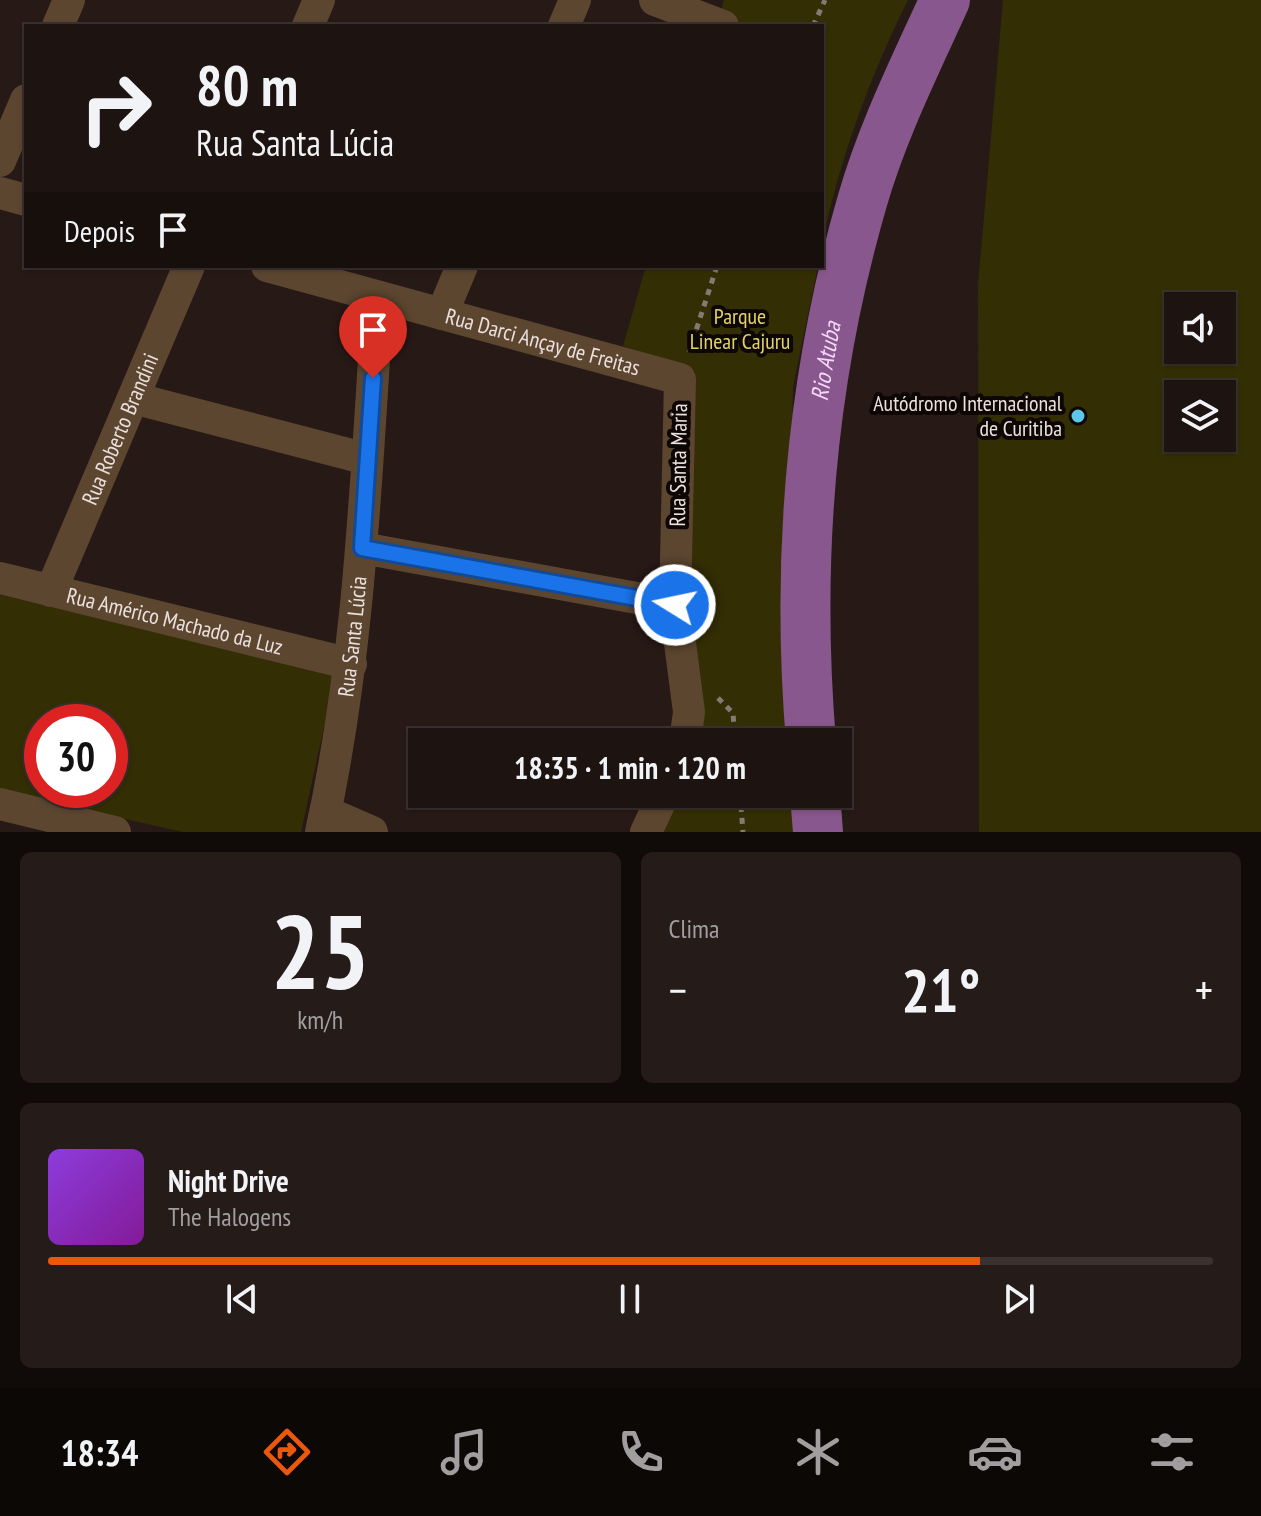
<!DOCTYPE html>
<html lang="pt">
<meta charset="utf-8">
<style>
body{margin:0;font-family:"PT Sans Narrow",sans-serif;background:#251c19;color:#f1f3f6;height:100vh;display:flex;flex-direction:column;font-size:30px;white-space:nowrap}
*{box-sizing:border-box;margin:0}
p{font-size:26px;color:#a09e9f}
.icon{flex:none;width:44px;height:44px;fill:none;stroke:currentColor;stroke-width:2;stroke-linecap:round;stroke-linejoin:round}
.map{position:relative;height:832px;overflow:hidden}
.panel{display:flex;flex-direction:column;gap:20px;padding:20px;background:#100a09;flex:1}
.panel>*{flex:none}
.hud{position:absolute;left:24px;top:24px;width:800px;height:244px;border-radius:0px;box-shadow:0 2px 6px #0004,0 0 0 2px #3b3230;background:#1d1310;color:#f1f3f6;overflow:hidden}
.fabs{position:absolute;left:1164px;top:292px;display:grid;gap:16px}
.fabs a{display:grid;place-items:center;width:72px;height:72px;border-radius:0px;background:#1d1310;box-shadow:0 2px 6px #0004,0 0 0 2px #3b3230;font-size:40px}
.speed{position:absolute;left:24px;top:704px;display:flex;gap:16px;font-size:40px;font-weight:700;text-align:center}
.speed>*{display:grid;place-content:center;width:104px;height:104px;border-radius:50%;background:#1d1310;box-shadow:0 2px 6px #0004,0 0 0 2px #3b3230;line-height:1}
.speed .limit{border:12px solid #d22;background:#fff;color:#111}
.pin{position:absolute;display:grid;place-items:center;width:68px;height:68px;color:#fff;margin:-82px -34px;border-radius:50% 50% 50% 0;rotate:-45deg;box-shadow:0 0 8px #0007}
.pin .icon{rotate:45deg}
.me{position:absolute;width:88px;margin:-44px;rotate:280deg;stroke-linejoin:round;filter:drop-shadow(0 0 6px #0008)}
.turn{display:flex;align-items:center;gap:28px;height:168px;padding:0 40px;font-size:36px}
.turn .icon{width:104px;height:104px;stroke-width:2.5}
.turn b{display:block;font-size:56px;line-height:68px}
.then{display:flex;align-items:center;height:76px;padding:0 40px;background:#0003;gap:16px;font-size:30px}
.big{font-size:60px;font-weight:700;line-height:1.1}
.panel .widget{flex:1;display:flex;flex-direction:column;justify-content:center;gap:12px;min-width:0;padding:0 28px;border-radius:12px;background:#251c19}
.panel .dial{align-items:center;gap:0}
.dial b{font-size:104px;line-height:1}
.song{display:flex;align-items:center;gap:24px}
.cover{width:96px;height:96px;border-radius:12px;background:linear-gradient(135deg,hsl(270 70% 55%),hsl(290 70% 35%))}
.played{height:8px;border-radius:4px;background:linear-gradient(90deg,#ea580c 80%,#3b3230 80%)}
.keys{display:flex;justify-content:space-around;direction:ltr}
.heat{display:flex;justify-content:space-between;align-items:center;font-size:44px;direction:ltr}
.panel .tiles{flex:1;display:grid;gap:20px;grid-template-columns:1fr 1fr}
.widget:last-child{grid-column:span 2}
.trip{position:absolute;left:408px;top:728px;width:444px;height:80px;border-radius:0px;background:#1d1310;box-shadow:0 2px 6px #0004,0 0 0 2px #3b3230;font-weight:700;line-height:80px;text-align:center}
.tabs{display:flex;height:128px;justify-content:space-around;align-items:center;background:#0c0806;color:#a09e9f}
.tabs .icon{width:56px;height:56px}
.tabs .on{color:#ea580c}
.tabs b{font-size:36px;color:#f1f3f6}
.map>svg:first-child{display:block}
.green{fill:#342e04;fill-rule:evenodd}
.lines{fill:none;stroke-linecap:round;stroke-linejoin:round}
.river{stroke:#88578d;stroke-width:50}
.path{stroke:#857976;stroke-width:5;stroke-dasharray:6 6;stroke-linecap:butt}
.minor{stroke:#5c4630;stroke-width:32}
.route-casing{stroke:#114b97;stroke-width:20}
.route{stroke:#1a73e8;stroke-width:14}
.poi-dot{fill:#5cc7e8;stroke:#0c0605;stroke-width:3}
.labels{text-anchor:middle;stroke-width:8;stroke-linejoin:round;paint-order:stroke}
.park-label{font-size:22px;fill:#e3d365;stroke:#0c0605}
.street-label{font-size:22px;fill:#ebe0de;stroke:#0c0605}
.poi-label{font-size:22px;fill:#ebe0de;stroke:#0c0605;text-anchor:end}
.water-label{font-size:24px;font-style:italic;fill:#f5d8f7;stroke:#0c0605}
</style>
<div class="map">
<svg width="1261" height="832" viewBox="0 0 1261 832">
<rect width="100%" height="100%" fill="#271916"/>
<path class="green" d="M 724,0 L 908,0 C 870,76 839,161 822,244 L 822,26 L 716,26 Z
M 1003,0 L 1261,0 L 1261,832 L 979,832 L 978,285 ZM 1178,306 L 1222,306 L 1222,350 L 1178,350 ZM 1222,394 L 1222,438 L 1178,438 L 1178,394 Z
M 646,266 L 818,266 L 793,387 L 787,742 L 699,742 L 690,607 L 695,372 L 623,346 Z
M 0,595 L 336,672 L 301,832 L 183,832 L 0,791 ZM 42,722 L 110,722 L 110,790 L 42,790 Z
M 679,794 L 791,794 L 795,832 L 661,832 Z"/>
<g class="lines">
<g class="river">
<path id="s1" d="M 811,742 C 796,560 811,378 862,202 C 882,132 915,66 945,0"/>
<path d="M 815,794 L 818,832"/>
</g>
<path class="path" d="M 813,26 L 825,0
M 689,352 L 717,266
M 718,698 L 733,713 L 735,742
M 740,794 L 743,832"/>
<g class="minor">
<path d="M 655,0 L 723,26"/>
<path d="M 58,26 L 69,0"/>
<path d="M 308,26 L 319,0"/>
<path d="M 564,26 L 575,0"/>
<path d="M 0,161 L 26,100"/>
<path d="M 0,193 L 26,200"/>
<path id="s2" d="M 267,266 L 680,379 L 675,605 L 689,712 L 685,742"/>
<path d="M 442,314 L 462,266"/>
<path d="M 133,398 L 367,459"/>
<path d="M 362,548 L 675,605"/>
<path id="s3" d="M 0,578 L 351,664"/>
<path id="s4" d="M 51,591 L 189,266"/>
<path d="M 0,804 L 115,832"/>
<path d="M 326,812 L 372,832"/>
<path id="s5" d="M 321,832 C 360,656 366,476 378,297"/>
<path d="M 646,832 L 664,794"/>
</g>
</g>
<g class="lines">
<g class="route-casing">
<path id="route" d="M 373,378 L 362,548 L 675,605"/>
</g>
<use href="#route" class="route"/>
</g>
<circle class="poi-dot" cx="1078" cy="416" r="8"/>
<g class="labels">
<g class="park-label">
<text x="740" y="324">Parque<tspan x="740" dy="25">Linear Cajuru</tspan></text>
</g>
<g class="street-label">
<text dy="8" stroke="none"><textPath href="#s2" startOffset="286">Rua Darci Ançay de Freitas</textPath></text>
<text dy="8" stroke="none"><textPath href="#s4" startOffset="176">Rua Roberto Brandini</textPath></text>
<text transform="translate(678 465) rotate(-89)" y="8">Rua Santa Maria</text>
<text dy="8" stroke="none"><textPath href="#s3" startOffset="180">Rua Américo Machado da Luz</textPath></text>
<text dy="8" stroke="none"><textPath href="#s5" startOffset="198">Rua Santa Lúcia</textPath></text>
</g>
<g class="poi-label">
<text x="1062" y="411">Autódromo Internacional<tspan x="1062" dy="25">de Curitiba</tspan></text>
</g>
<g class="water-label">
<text dy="8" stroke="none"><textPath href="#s1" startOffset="382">Rio Atuba</textPath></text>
</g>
</g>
</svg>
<div class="fabs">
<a><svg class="icon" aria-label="sound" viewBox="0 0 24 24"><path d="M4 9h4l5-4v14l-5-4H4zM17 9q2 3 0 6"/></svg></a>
<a><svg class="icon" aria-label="layers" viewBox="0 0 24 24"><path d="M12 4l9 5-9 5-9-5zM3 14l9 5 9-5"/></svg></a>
</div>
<div class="speed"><div class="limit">30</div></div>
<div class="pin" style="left:373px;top:378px;background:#d93025"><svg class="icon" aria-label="arrive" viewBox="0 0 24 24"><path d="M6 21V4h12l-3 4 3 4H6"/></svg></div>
<svg class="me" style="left:675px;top:605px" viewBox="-20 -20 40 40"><circle r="17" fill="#1a73e8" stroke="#fff" stroke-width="3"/><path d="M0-11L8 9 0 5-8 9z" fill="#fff"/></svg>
<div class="trip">18:35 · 1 min · 120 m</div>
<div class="hud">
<div class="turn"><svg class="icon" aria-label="right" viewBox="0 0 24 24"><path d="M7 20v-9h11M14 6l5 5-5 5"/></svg><div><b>80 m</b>Rua Santa Lúcia</div></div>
<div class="then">Depois<svg class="icon" aria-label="arrive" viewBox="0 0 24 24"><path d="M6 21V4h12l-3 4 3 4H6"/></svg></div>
</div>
</div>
<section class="panel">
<div class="tiles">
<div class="widget dial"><b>25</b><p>km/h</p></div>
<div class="widget"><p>Clima</p>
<div class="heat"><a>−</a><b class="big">21°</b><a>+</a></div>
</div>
<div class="widget">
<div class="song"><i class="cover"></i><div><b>Night Drive</b><p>The Halogens</p></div></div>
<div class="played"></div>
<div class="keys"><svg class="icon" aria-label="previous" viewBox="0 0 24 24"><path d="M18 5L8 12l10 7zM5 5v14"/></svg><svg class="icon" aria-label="pause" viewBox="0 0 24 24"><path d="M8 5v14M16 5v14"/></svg><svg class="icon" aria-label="next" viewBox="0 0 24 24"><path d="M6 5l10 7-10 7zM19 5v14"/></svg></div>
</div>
</div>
</section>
<nav class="tabs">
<b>18:34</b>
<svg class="icon on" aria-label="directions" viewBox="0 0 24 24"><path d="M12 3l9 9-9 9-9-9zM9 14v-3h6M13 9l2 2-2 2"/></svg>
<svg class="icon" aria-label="music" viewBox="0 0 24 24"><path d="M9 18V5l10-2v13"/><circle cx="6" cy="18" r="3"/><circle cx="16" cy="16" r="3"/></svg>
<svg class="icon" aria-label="phone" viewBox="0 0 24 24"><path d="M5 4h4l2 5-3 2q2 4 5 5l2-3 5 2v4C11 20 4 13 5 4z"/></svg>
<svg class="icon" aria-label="climate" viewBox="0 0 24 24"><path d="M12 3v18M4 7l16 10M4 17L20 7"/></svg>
<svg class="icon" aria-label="car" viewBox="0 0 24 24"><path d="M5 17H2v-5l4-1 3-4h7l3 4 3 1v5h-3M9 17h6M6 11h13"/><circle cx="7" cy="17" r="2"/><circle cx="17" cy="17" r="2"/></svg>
<svg class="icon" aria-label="filters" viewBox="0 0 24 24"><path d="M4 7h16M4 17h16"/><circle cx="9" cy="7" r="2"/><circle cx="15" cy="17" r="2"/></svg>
</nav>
